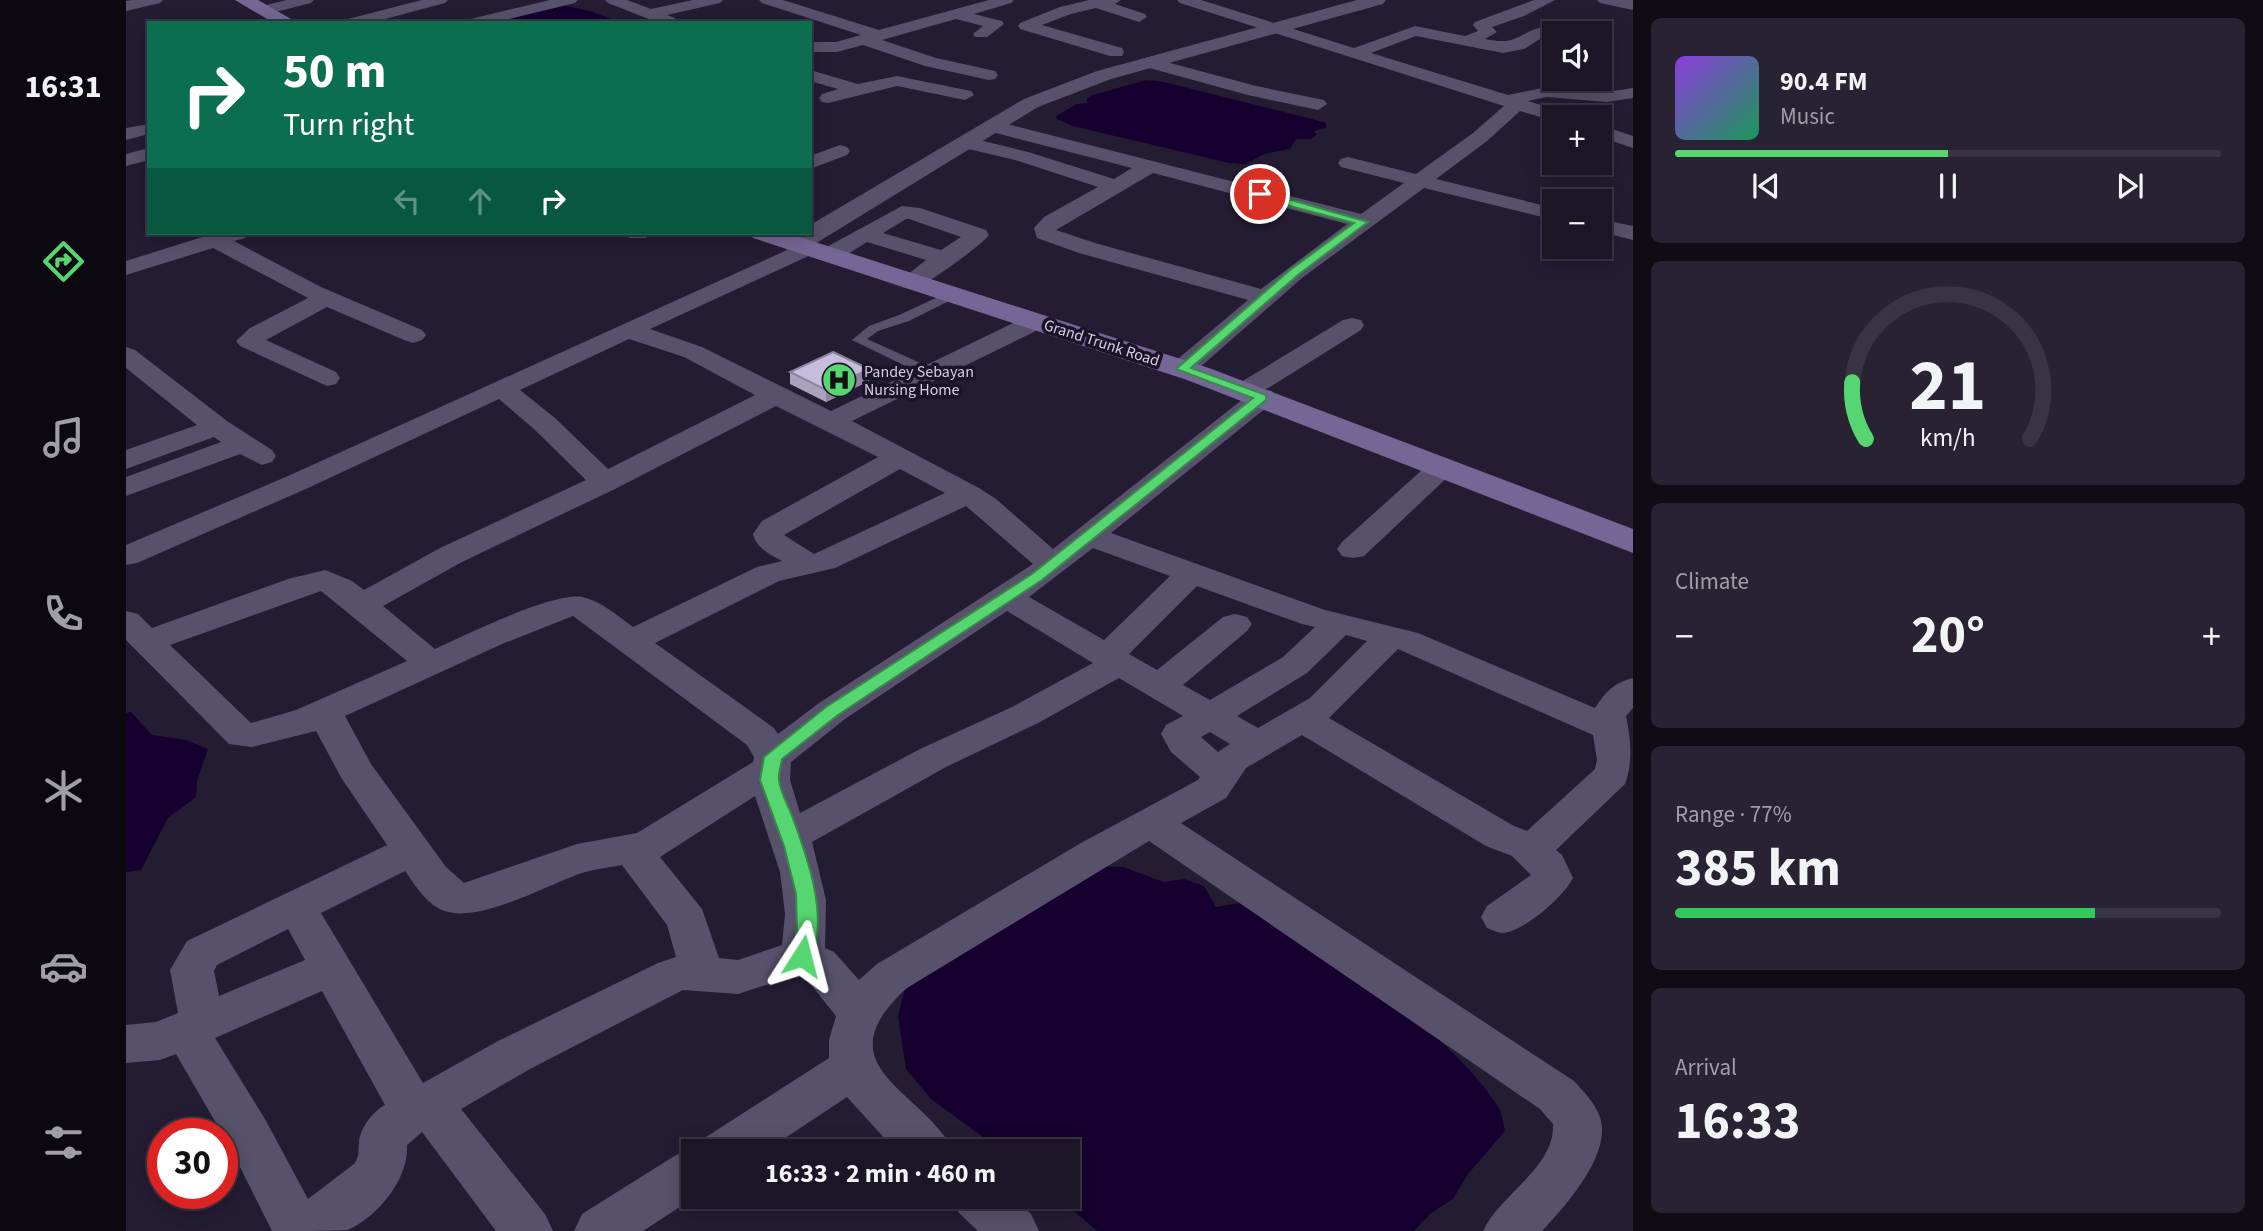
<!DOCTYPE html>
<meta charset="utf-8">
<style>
body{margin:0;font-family:"Source Sans 3",sans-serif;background:#282232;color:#f1f3f6;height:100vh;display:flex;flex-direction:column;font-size:26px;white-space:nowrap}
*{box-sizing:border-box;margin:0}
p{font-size:23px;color:#a09fa7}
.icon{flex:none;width:38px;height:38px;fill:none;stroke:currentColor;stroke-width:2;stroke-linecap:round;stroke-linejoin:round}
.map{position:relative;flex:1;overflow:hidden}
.sheet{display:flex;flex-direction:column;gap:18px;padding:18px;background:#0f0c15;width:630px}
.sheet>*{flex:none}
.guide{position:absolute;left:21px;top:21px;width:665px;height:214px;border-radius:0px;box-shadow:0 4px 18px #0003,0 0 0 2px #393443;background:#0b6e4f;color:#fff;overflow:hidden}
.buttons{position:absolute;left:1416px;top:21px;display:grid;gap:14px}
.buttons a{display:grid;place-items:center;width:70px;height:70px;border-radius:0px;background:#1b1526;box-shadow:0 4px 18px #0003,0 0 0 2px #393443;font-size:35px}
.speed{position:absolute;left:21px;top:1118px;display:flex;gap:14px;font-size:35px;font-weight:700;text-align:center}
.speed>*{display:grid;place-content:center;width:91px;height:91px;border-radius:50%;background:#1b1526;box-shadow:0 4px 18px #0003,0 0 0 2px #393443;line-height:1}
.speed .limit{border:10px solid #d22;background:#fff;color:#111}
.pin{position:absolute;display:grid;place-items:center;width:60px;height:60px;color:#fff;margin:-30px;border:4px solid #fff;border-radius:50%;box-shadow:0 2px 7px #0007}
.me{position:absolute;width:77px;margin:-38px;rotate:9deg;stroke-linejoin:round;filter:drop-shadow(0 0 5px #0008)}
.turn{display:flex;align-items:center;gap:24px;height:147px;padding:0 21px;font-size:32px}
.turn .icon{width:91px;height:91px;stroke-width:2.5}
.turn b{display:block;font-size:49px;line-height:60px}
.lanes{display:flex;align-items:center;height:66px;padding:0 21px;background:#0003;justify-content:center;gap:35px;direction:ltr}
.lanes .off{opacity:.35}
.big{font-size:52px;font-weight:700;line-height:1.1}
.sheet .widget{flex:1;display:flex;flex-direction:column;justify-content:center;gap:10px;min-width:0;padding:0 24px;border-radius:10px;background:#282232}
.sheet .dial{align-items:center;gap:0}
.dial svg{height:182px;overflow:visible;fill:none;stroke:#393443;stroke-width:7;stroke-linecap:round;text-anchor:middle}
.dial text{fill:#f1f3f6;stroke:none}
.song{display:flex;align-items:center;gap:21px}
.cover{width:84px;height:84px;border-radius:10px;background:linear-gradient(135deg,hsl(270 70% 55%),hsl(150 70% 35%))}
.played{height:7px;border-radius:4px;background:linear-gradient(90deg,#56d671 50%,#393443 50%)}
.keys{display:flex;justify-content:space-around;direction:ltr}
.heat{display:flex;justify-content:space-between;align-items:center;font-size:38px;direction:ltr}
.charge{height:10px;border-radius:5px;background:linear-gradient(90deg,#34c759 77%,#393443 0)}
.trip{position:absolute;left:555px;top:1139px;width:399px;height:70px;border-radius:0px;background:#1b1526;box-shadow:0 4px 18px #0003,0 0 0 2px #393443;font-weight:700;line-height:70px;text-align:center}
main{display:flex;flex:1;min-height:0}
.dock{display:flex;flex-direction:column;width:126px;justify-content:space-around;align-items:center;background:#0b080f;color:#a09fa7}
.dock .icon{width:49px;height:49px}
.dock .on{color:#56d671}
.dock b{font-size:32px;color:#f1f3f6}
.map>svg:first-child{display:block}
.water{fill:#15002f}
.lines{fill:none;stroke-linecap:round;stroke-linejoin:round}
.service{fill:#58516b;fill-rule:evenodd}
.minor{fill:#58516b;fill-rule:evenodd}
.tertiary{fill:#58516b;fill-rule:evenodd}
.primary{fill:#756795;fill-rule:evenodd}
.wall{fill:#aaa3bd}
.shaded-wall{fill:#8b849a}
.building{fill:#c6bddc;stroke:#8b849a;stroke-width:2}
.route{fill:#56d671;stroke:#388b49;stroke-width:2}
.labels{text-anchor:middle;stroke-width:7;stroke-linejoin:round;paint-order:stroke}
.far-street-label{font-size:16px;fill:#d2cede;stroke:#1a1329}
.far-poi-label{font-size:16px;fill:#d2cede;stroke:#1a1329;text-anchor:start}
</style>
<main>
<nav class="dock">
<b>16:31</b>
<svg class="icon on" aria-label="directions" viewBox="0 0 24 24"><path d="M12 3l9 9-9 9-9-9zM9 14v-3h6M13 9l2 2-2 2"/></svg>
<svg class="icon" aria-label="music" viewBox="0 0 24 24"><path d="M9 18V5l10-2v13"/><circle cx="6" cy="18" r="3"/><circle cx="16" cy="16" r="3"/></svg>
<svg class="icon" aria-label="phone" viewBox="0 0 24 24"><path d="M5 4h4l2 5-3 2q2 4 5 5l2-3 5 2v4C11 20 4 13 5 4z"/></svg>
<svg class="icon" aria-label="climate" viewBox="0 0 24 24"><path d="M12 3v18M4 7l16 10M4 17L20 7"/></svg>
<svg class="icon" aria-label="car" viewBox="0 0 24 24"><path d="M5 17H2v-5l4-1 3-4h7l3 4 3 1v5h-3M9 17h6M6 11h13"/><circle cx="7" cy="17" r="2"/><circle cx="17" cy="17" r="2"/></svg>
<svg class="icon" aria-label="filters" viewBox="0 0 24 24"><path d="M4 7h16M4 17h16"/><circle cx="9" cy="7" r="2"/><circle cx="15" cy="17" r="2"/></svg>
</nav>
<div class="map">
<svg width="1507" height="1231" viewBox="0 0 1507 1231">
<rect width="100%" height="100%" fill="#241c33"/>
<path class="water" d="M 438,6 C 459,8 475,15 495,23 L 356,23 Z
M 1020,80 L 1038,82 L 1186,119 L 1200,123 L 1200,128 L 1188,131 L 1191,134 L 1185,139 L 1170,139 L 1164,149 L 1138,154 L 1120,164 L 1103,163 L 947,126 L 931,119 L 930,116 L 951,104 L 961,103 L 961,98 L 967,95 Z
M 5,712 L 26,735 L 60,740 L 82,749 L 71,781 L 70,797 L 42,818 L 15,870 L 0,872 L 0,713 Z
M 970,866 L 997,867 L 1038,882 L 1058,879 L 1078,886 L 1090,907 L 1120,902 C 1202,959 1315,1021 1371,1105 C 1376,1112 1377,1123 1379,1131 L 1342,1174 L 1327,1199 L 1304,1214 L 1288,1231 L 971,1231 L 932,1197 L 942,1197 L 942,1152 L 876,1151 L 805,1099 L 780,1069 L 772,1016 L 781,980 Z"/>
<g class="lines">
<path class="service" d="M 825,291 L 831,295 L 829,298 L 783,321 L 752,331 L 741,339 L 810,370 L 810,376 L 800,376 L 726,340 L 743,326 L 773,315 Z"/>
<path class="minor" d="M 7,0 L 37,0 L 34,3 L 0,11 L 0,1 Z
M 161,0 L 188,0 L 185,3 L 138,15 L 130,10 L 132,7 Z
M 296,0 L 322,0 L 319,3 L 244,23 L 216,23 L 218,20 Z
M 424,0 L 452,0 L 449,3 L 367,23 L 338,23 L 340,20 Z
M 479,0 L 501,0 L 525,9 L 567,0 L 597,0 L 594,3 L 541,15 L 549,18 L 550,23 L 533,23 L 482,3 Z
M 633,0 L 657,0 L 753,30 L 863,0 L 888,0 L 885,3 L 848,14 L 876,21 L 878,24 L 861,37 L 849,37 L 847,34 L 857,26 L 830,19 L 756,40 L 810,58 L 869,71 L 872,75 L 869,79 L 863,80 L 799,66 L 737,45 L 711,52 L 684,52 L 684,42 L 710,42 L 735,35 L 636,3 Z
M 963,0 L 995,0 L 989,4 L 1019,14 L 1021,17 L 1013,22 L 970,8 L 945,14 L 916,25 L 996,48 L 998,52 L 996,56 L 984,56 L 894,29 L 892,26 L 894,23 L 934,7 Z
M 1051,0 L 1075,0 L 1228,48 L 1289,26 L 1339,36 L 1352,31 L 1347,25 L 1349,22 L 1408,0 L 1429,0 L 1398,16 L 1366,27 L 1371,32 L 1359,39 C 1392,46 1391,33 1419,26 L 1427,31 L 1398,49 L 1377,53 L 1290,36 L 1245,53 L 1382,95 L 1421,87 L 1481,92 L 1507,88 L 1507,98 L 1481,102 L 1421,97 L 1402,101 L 1440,113 L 1442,117 L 1428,117 L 1428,121 L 1394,111 L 1361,141 L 1310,179 L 1428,208 L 1428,220 L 1298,188 L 1176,278 L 1065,375 L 1056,377 L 1047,375 L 1043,369 L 1047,363 L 1122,300 L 953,253 L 911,238 L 908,228 L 918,217 L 972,187 L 889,160 L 834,147 L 831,143 L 834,139 L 841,137 L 902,152 L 988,179 L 1006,168 L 862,131 L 859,127 L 869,121 L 1235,214 L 1278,183 L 1215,167 L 1212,163 L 1215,159 L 1222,157 L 1290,174 L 1347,133 L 1378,106 L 1054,3 ZM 1027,173 L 1221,224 L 1135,289 L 969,243 L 930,230 Z
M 1471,0 L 1507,0 L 1507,10 L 1474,3 Z
M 1022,57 L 1130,86 L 1198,100 L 1201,104 L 1192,110 L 1122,95 L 1016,66 L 1013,62 Z
M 684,70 L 732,84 L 771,76 L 845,91 L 848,95 L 839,100 L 771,86 L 702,103 L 696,102 L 693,98 L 696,94 L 712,89 L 684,81 Z
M 23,124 L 23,134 L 0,140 L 0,128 Z
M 1474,125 L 1507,136 L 1507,148 L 1474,137 Z
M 714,145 L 721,147 L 724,151 L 721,155 L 684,169 L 684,156 Z
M 23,148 L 23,160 L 0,166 L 0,154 Z
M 776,206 L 794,208 L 860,230 L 863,235 C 856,245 804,282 792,287 C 786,290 781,288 776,287 L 772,282 L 800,260 L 741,242 C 727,250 712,264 695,260 L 692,255 L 695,250 ZM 780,219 L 783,219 L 835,237 L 815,250 L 757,233 Z
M 1474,219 L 1507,226 L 1507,240 L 1474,232 Z
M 89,233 L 122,233 L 119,238 L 108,241 L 195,287 L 296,330 L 300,335 L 296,340 L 287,343 L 278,340 L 201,307 L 140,340 L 210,372 L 214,378 L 210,384 L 201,386 L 114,346 L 110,341 L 124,328 L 182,298 L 87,248 L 0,275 L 0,261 Z
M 500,233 L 523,233 L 520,238 L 503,238 Z
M 681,241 L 689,243 L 692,248 L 689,253 L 524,329 L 576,347 L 705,411 L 902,316 L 911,314 L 920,316 L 923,321 L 920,326 L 726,421 L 853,488 L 870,499 L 927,549 L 1117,399 L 1110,397 L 1106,391 L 1110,385 L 1217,320 L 1226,318 L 1235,320 L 1238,325 L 1235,330 L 1139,390 L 1146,391 L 1149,397 L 1146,403 L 985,533 L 1199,610 L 1292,633 L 1469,708 C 1479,692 1489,682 1507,678 L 1507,708 L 1500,716 C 1505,740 1507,762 1499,784 L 1430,850 L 1436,855 L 1447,878 C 1438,896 1399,931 1377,933 C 1372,933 1366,930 1361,928 L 1355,917 L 1361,906 L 1405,875 L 1386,856 L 1360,846 L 1176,735 L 1120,768 L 1100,798 L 1055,823 L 1448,1081 C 1459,1093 1475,1109 1476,1127 C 1478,1163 1439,1206 1416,1231 L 1357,1231 C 1374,1194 1429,1168 1427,1124 L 1414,1109 L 1023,841 L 781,988 C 693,1068 799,1090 828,1152 L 771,1152 L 721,1097 L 638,1152 L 567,1152 L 569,1197 L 517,1231 L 448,1231 L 456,1214 L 550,1155 L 567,1149 L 573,1151 L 580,1137 L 703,1058 L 703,1040 L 710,1016 L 678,976 L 673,974 L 612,994 L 557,990 L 404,1069 L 335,1109 L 419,1214 L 427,1231 L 370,1231 L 296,1132 L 281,1145 C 283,1179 252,1216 222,1230 C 211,1231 161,1231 146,1231 L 105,1149 L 50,1054 L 34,1060 L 0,1063 L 0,1025 L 30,1022 L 52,1013 L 44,970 L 61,941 L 261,845 L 216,779 L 190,731 L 126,747 L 103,744 L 0,640 L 0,611 L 12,614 L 26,628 L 162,579 L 199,570 L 226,581 L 238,590 L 314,548 L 460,480 L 409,430 L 373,399 L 182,488 L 11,563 L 0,565 L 0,545 L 162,476 ZM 503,339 L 558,357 L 629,395 L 482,469 L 429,418 L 394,390 ZM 650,406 L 752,457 L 636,521 L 627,534 C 630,548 644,554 656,561 L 631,567 L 507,627 C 492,616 475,601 456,597 C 427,592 339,635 309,649 L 257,606 L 336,562 L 489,489 ZM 774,469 L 819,493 L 688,554 L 658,535 ZM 840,506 L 907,564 L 693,703 L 652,734 L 648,728 L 529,643 L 653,581 L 709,568 ZM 967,548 L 1044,576 L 978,640 L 903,597 ZM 1071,586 L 1176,624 L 1189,627 L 1157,657 L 1084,700 L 1057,685 L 1121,631 L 1126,624 L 1121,617 L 1109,614 L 1097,617 L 1031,670 L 1003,654 ZM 195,591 L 281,661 L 170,710 L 125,723 L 44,645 ZM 881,611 L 967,663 L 886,707 L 794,749 L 674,813 L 664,780 L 665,762 L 719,719 ZM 447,616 L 621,745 L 628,757 L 627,762 L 511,833 L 451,844 L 338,883 L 320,867 L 245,764 L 219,716 L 376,644 ZM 1220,635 L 1241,641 L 1184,698 L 1132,728 L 1111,716 L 1181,673 ZM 1272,649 L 1467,735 L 1471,760 L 1469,769 L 1401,831 L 1388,826 L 1203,718 ZM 993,678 L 1057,716 L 1040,725 L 1035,734 L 1045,752 L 1074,777 L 1072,780 L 955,843 L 751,964 L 733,980 L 708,952 L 699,948 L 700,900 L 686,842 L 820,767 L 912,723 ZM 1084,732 L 1104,744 L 1092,752 L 1075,737 ZM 629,796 L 654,872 L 659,914 L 656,945 L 612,960 L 593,958 L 576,909 L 534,857 ZM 496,865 L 541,925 L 550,957 L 532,963 L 372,1041 L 297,1083 L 195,913 L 279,871 C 288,884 300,903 316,910 C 350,925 419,886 453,874 C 467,869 482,868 496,865 ZM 162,929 L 179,960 L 93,996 L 88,971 L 91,965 ZM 196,991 L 259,1105 C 247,1111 234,1128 233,1142 C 232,1151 234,1156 228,1164 L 182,1199 L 139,1119 L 89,1038 Z
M 0,347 L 9,350 L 101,421 L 146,450 L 150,456 L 146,462 L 136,465 L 114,454 L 0,496 L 0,477 L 95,442 L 88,437 L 0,469 L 0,450 L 71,425 L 0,368 Z
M 1316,458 L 1326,461 L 1330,467 L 1326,473 L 1238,556 L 1227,558 L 1216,556 L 1211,549 L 1216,542 L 1306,461 Z
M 826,1197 L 886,1197 L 905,1214 L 913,1231 L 852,1231 L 833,1213 Z"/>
<path class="tertiary" d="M 1231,0 L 1260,0 L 1257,4 L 985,79 L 912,107 L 679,250 L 670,252 L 661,250 L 657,244 L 671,233 L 684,233 L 684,225 L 898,99 L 971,71 Z"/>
<path class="primary" d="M 109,0 L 132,0 L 172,23 L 148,23 Z
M 623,233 L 661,233 L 1083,368 L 1507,529 L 1507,553 L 1061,380 L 627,238 Z"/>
</g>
<path class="wall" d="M 664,372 L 743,381 L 700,402 L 664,384 Z"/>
<path class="shaded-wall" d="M 743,369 L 743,381 L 700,402 L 700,390 Z"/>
<path class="building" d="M 707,352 L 743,369 L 700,390 L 664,372 Z"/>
<path class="route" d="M 1134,191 L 1242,222 L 1172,275 L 1065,368 L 1140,395 L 1140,400 L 916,580 L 712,715 L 656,759 C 655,765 652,774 653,780 C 654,792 662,805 666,816 C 681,856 705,921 683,962 L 676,964 L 669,962 L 666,956 L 671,931 L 670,894 L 658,846 L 634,780 L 638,757 L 700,707 L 906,574 L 1127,398 L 1050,369 L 1164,270 L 1228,223 L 1130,197 L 1130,192 Z"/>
<defs>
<g id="hospital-disc" transform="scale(1.75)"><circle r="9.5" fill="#56d671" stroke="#1a1329"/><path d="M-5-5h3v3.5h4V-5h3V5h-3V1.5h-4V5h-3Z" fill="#111"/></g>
</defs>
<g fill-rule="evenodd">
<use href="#hospital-disc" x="713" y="380"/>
</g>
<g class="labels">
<g class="far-street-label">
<text transform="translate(976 342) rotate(18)" y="6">Grand Trunk Road</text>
</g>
<g class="far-poi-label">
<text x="738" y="377">Pandey Sebayan<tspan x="738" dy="18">Nursing Home</tspan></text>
</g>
</g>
</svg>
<div class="buttons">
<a><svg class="icon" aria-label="sound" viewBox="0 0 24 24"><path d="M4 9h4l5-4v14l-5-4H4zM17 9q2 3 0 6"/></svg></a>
<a>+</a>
<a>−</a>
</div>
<div class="speed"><div class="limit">30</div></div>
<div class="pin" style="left:1134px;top:194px;background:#d93025"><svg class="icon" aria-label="arrive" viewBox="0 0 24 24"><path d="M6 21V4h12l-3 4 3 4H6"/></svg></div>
<svg class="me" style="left:676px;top:956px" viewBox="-20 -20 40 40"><path d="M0-17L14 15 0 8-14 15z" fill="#56d671" stroke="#fff" stroke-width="4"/></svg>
<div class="trip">16:33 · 2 min · 460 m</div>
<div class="guide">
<div class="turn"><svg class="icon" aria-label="right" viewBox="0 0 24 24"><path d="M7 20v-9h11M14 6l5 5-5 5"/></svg><div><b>50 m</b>Turn right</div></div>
<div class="lanes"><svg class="icon off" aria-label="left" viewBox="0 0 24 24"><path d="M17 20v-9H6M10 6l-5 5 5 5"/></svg><svg class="icon off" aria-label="ahead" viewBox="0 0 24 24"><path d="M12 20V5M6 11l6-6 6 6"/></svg><svg class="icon" aria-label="right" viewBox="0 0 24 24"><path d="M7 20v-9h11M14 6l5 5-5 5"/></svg></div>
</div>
</div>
<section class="sheet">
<div class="widget">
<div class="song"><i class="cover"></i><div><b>90.4 FM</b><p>Music</p></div></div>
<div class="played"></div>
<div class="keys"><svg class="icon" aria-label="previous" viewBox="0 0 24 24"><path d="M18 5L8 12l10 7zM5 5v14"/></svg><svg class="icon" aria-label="pause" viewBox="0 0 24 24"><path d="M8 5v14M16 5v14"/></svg><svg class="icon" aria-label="next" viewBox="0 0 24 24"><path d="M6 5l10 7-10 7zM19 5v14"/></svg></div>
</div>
<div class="widget dial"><svg viewBox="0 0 100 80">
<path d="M14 69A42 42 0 1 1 86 69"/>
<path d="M14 69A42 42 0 0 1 8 44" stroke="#56d671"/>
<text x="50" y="56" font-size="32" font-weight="700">21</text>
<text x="50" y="72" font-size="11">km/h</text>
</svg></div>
<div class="widget"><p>Climate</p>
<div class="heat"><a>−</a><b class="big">20°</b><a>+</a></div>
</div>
<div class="widget"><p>Range · 77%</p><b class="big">385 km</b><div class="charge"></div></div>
<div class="widget"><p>Arrival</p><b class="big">16:33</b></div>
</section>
</main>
